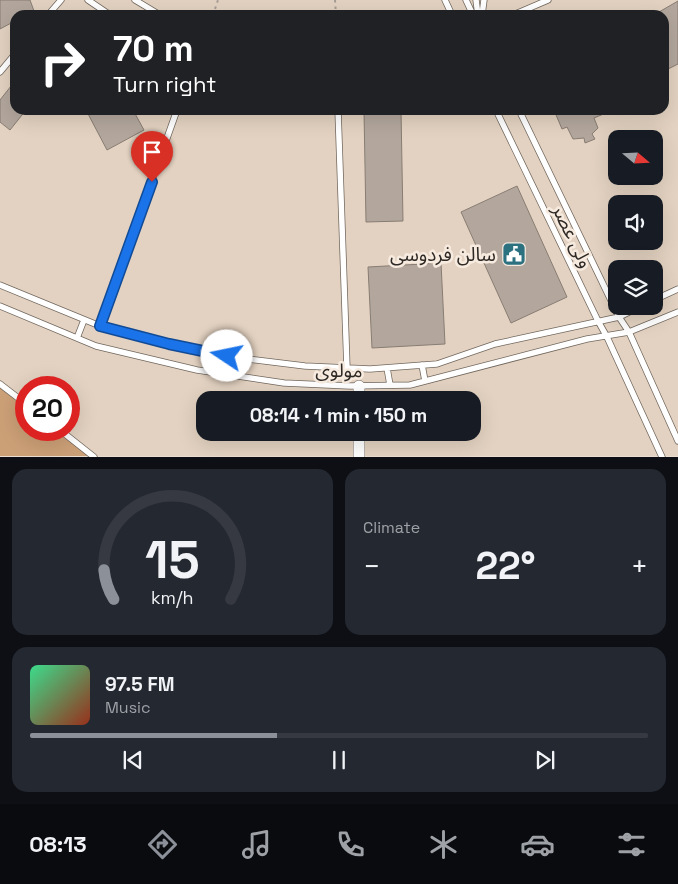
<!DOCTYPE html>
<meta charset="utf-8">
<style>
body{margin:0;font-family:"Space Grotesk","Noto Sans Arabic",sans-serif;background:#242831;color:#f1f3f6;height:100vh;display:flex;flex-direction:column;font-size:19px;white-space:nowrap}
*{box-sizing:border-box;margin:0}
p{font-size:16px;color:#9ea1a6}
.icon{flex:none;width:28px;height:28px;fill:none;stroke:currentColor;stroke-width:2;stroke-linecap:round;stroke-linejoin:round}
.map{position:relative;height:457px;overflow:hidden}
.details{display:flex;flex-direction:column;gap:12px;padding:12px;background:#0d0f14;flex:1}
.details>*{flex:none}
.hud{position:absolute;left:10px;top:10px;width:659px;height:105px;border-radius:15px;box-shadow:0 5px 20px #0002;background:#202124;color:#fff;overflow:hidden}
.needle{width:32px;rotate:109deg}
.controls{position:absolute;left:608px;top:130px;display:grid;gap:10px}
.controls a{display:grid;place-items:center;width:55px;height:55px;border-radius:10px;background:#171b24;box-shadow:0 5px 20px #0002;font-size:25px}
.speed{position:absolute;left:15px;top:376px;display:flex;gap:10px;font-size:25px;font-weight:700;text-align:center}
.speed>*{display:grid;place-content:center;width:65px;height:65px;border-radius:50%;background:#171b24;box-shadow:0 5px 20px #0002;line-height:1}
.speed .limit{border:8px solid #d22;background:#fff;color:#111}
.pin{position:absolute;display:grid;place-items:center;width:42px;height:42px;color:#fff;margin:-51px -21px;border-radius:50% 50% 50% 0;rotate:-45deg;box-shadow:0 0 5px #0007}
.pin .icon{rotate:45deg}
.me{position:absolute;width:55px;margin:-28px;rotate:281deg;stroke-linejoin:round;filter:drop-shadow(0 0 4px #0008)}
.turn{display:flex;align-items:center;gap:18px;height:105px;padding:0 20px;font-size:22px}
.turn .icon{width:65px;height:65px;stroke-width:2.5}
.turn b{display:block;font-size:35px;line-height:42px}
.big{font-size:38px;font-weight:600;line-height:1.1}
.details .widget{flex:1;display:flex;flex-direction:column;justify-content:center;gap:8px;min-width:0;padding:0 18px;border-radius:15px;background:#242831}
.details .dial{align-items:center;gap:0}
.dial svg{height:130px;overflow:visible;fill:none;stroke:#363941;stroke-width:7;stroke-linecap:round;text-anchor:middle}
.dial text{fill:#f1f3f6;stroke:none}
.song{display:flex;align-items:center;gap:15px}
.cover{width:60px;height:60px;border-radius:8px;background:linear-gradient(135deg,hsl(150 70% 55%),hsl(10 70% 35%))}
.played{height:5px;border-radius:2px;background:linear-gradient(90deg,#8c9099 40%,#363941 40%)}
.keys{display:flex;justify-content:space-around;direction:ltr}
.heat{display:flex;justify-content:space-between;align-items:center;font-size:28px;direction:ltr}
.details .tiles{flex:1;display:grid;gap:12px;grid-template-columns:1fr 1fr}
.widget:last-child{grid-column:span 2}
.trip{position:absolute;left:196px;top:391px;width:285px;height:50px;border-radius:15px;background:#171b24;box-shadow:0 5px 20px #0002;font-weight:600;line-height:50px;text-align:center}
.tabs{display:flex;height:80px;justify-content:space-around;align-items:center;background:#090b0e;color:#9ea1a6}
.tabs .icon{width:35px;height:35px}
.tabs .current{color:#8c9099}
.tabs b{font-size:22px;color:#f1f3f6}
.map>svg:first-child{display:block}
.built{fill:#e3d2c1;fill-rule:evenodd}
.forest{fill:#cca077}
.building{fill:#b3a79d;stroke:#887d73}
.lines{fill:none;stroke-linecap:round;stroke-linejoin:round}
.service-casing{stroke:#71675d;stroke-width:7}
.minor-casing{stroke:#71675d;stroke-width:12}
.path{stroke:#a69d94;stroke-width:2;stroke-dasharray:2.5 4;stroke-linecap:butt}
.service{stroke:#fff;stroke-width:5.5}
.minor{stroke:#fff;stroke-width:11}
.route-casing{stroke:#114b97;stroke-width:12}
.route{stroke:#1a73e8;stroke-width:9}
.labels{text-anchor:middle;stroke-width:5;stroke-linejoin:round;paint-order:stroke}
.street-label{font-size:19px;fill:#2e2925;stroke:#f7ebe0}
.poi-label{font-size:19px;fill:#2e2925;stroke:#f7ebe0;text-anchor:end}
</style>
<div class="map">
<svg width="678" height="457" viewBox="0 0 678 457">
<rect width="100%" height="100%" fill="#eaded3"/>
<path class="built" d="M 0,0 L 678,0 L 678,456 L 89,456 L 55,430 L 69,430 L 69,388 L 26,388 L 26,408 L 0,388 ZM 15,15 L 664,15 L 664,110 L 15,110 ZM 616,139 L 654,139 L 654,176 L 616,176 ZM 616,204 L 654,204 L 654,241 L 616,241 ZM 616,269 L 654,269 L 654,306 L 616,306 ZM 205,400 L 472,400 L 472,432 L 205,432 Z"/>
<path class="forest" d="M 0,388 L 26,408 L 26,430 L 55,430 L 89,456 L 0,456 Z"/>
<path class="building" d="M 0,0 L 30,0 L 34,11 L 26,15 L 15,15 L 15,21 L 0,29 Z
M 678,1 L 678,64 L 664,71 L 664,15 L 661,15 L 659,12 Z
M 15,81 L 15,110 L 26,110 L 10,130 L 0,122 L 0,100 Z
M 86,110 L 133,110 L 144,130 L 107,150 Z
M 554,110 L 613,110 L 594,118 L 598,128 L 592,134 L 595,139 L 585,143 L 584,138 L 573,139 L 567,127 L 562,129 Z
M 364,111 L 401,111 L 403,221 L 366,222 Z
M 517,186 L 567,297 L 511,323 L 461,212 Z
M 441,263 L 445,344 L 372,348 L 368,267 Z"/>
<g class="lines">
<g class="service-casing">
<path id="service" d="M 88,0 L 110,15
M 135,0 L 160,15
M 445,0 L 452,15
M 466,0 L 473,15
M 476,0 L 478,15
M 48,15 L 61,0
M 482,15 L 484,0
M 513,15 L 548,0
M 0,72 L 15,54
M 338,110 L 347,368
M 496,110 L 598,321 L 607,337 L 662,457
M 519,110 L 619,317 L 629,332 L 678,441
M 0,285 L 100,326 L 169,345 L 247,359 L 305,366 L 370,369 L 437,364 L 495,344 L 619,317 L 641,306
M 654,300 L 678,289
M 0,306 L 96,346 L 197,370 L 284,383 L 350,386 L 410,385 L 587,339 L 629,332 L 678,312
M 100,326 L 177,110
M 77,338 L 84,320
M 422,365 L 425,381
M 387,368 L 390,385
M 0,384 L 26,404
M 60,430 L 94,457"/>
</g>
<g class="minor-casing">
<path id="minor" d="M 359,386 L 359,400
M 359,432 L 359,457"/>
</g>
<path class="path" d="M 335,0 L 336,15
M 213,15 L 218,0"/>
<use href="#service" class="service"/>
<use href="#minor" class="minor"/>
</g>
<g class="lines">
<g class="route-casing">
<path id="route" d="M 152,182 L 100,326 L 169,344 L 227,356"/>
</g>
<use href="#route" class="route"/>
</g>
<defs>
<g id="civic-square" transform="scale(1.25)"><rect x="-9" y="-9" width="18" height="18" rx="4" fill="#2c7180" stroke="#f7ebe0"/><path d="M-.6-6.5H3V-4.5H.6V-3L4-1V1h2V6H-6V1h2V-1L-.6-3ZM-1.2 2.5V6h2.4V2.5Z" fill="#fff"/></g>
</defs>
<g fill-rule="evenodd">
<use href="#civic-square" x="514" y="254"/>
</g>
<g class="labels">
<g class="street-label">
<text transform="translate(573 236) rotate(64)" y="7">ولی عصر</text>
<text transform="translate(339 370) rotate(1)" y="7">مولوی</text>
</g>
<g class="poi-label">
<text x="496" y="261">سالن فردوسی</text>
</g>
</g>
</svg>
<div class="controls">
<a><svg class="needle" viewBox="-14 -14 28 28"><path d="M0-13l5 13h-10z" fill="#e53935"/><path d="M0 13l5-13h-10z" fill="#9ea1a6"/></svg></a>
<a><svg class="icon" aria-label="sound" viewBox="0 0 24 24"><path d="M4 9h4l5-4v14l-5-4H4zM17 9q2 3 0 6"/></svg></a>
<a><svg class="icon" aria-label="layers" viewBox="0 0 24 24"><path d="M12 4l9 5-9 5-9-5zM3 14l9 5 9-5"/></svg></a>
</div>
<div class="speed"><div class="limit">20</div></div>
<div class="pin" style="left:152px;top:182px;background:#d93025"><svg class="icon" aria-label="arrive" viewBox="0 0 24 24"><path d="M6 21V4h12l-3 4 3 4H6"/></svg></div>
<svg class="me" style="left:227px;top:356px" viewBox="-20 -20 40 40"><circle r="19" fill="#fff"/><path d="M0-13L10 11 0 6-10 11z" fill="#1a73e8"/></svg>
<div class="trip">08:14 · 1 min · 150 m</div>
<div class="hud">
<div class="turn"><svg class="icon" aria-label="right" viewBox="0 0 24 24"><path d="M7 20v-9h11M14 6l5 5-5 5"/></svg><div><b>70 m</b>Turn right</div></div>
</div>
</div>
<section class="details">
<div class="tiles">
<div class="widget dial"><svg viewBox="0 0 100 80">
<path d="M14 69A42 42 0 1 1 86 69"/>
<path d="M14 69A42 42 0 0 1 8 51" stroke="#8c9099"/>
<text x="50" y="56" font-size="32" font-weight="700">15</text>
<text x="50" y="72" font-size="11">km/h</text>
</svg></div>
<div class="widget"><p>Climate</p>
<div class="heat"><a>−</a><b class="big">22°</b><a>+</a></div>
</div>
<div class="widget">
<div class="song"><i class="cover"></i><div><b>97.5 FM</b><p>Music</p></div></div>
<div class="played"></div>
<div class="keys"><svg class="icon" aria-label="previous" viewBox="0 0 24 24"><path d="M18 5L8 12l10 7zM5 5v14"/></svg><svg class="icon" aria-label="pause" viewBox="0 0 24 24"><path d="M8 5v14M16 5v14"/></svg><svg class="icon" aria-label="next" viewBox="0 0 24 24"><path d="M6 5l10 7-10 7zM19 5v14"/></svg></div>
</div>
</div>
</section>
<nav class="tabs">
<b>08:13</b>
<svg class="icon current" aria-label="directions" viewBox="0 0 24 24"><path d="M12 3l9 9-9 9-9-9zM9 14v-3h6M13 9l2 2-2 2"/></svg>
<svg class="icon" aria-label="music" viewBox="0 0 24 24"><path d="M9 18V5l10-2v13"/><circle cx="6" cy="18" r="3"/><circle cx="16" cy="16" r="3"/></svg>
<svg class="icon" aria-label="phone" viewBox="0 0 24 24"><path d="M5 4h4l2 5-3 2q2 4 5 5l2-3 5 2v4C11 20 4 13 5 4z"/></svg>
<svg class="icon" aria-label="climate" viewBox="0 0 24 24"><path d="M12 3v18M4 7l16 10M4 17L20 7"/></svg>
<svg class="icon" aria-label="car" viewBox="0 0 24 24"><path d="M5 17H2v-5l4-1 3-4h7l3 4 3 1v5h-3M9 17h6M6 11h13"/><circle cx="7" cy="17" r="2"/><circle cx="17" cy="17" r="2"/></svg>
<svg class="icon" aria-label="filters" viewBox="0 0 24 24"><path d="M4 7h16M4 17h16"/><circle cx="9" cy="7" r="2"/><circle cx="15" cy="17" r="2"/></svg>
</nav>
